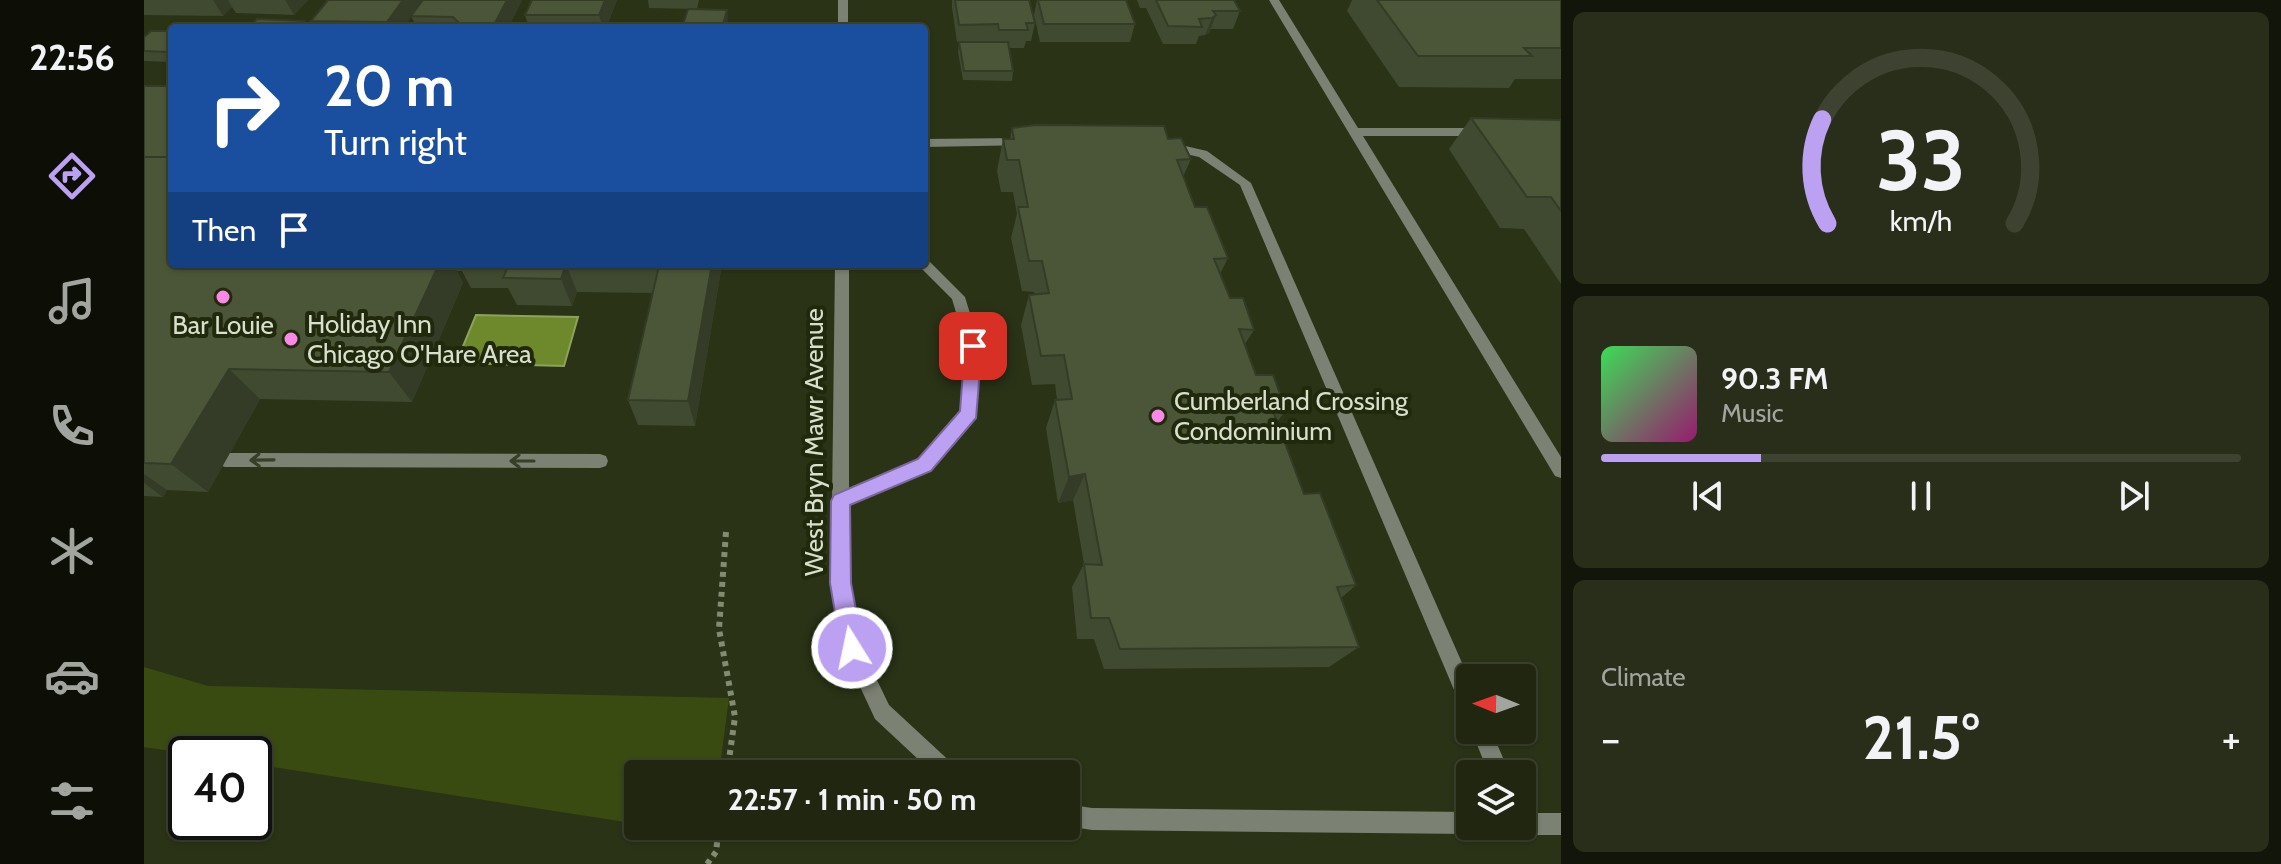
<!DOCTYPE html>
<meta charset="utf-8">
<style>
body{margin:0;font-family:Cabin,sans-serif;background:#282e19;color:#f1f3f6;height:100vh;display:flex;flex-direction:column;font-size:30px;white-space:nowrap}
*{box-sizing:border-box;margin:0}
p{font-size:26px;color:#a2a59f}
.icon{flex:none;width:44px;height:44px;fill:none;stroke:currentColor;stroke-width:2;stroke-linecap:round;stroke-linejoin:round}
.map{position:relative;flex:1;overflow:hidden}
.drawer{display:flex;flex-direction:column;gap:12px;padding:12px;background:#121509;width:720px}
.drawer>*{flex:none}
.hud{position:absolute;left:24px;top:24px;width:760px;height:244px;border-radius:8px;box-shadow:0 2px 6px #0004,0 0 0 2px #3d4330;background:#1a4fa0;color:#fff;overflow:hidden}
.needle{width:52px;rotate:271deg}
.controls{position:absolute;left:1312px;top:664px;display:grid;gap:16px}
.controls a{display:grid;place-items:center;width:80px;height:80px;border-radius:8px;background:#202610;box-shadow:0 2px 6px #0004,0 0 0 2px #3d4330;font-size:40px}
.speed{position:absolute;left:24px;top:736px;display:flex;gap:16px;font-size:40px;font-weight:700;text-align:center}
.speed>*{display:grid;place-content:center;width:104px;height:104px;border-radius:50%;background:#202610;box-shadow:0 2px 6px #0004,0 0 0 2px #3d4330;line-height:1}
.speed .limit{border:4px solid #111;border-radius:12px;background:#fff;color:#111}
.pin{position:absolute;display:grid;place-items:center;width:68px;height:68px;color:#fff;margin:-34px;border-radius:16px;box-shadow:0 4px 12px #0006}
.me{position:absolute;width:88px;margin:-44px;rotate:350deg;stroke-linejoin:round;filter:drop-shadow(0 0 6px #0008)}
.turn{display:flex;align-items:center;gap:28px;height:168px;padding:0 24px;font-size:36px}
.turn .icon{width:104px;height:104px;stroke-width:2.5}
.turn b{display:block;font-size:56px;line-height:68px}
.then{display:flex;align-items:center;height:76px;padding:0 24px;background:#0003;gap:16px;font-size:30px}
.big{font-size:60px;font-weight:700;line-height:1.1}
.drawer .card{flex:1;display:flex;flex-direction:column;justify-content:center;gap:12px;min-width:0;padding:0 28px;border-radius:12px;background:#282e19}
.drawer .dial{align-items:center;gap:0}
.dial svg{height:208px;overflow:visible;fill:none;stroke:#3d4330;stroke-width:7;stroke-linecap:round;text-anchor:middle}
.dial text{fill:#f1f3f6;stroke:none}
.song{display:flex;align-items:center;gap:24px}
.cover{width:96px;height:96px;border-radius:12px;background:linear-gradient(135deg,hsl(130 70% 55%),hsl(320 70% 35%))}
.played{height:8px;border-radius:4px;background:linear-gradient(90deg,#bca0f2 25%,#3d4330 25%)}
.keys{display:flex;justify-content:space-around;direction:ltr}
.heat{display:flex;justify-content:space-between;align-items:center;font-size:44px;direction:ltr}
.trip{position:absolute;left:480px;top:760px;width:456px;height:80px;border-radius:8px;background:#202610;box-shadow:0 2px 6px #0004,0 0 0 2px #3d4330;font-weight:700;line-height:80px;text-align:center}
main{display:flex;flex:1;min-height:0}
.tab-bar{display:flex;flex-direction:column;width:144px;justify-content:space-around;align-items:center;background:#0d0f06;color:#a2a59f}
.tab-bar .icon{width:56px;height:56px}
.tab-bar .current{color:#bca0f2}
.tab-bar b{font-size:36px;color:#f1f3f6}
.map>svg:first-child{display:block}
.green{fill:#3a4b11}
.water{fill:#6d892c;stroke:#8da35c;stroke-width:2}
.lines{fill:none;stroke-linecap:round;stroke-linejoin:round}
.path{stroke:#838b73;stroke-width:6;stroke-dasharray:5 5;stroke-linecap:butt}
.service{fill:#7b8173;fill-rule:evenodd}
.tertiary{fill:#7b8173;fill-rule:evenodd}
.wall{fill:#404a30}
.shaded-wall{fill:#343c27}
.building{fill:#4b5638;stroke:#343c27;stroke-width:2}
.oneway{stroke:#373f26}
.route{fill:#bca0f2;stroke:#7a689d;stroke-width:2}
.poi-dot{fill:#fb87e6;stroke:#20290c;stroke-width:3}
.labels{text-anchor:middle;stroke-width:8;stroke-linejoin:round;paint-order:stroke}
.poi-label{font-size:26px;fill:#d8dfcd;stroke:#20290c;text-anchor:start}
.street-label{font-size:26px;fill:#d8dfcd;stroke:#20290c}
</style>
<main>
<nav class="tab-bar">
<b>22:56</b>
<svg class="icon current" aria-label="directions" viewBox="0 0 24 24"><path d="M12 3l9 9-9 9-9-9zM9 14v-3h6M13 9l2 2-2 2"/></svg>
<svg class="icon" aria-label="music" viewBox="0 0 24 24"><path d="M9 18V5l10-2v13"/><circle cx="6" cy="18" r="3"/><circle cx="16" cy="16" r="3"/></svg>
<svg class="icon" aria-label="phone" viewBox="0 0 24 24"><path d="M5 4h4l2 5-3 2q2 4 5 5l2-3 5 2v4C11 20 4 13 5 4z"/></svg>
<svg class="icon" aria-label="climate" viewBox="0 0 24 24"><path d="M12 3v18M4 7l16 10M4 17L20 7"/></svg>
<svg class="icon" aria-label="car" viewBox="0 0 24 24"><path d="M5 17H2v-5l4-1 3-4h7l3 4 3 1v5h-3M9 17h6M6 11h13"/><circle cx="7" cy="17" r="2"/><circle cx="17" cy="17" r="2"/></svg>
<svg class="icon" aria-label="filters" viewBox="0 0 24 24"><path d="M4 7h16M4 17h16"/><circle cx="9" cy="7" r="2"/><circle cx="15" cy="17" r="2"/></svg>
</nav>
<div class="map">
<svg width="1417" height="864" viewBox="0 0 1417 864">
<rect width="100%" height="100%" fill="#2a3316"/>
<path class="green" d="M 0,667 L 64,686 L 585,698 L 575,774 L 494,774 L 494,824 L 110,764 L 110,754 L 46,754 L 0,747 Z"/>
<path class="water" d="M 332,315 L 434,317 L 420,366 L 312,363 Z"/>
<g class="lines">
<path class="path" d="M 582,532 L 575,629 L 591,717 L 583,774
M 563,864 L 572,852 L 575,826"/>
<path class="service" d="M 1125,0 L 1135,0 L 1214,128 L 1336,128 L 1342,132 L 1336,136 L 1219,136 L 1417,457 L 1417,478 L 1411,476 Z
M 878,138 L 884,142 L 882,145 L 780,147 L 780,139 Z
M 1024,142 L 1063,151 L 1107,183 L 1326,681 L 1326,714 L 1319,711 L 1096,185 L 1055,157 L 1020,149 L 1018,146 Z
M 780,259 L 785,261 L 821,297 L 836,346 L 833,413 L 786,470 L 697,508 L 691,506 L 689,501 L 691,496 L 774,460 L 817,411 L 822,346 L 808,299 L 773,264 L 780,264 Z
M 81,453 L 456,454 L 462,456 L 464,461 L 462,466 L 456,468 L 81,467 L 75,465 L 73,460 L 75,455 Z
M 1327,730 L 1347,730 L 1366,774 L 1345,774 Z"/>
<path class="tertiary" d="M 694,0 L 704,0 L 704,28 L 694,28 Z
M 691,264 L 705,264 L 705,583 L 717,647 L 745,705 L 812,767 L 815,774 L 790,774 L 731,719 L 698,648 L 687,583 Z
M 922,804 L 948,808 L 1326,812 L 1326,826 L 1336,826 L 1334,831 L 1326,834 L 948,830 L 922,826 Z
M 1378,813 L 1417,813 L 1417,835 L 1378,835 L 1370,832 L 1368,826 L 1378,826 Z"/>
</g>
<path class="wall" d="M 0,0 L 164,0 L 150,15 L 92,13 L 88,7 L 79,16 L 0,15 Z
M 378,0 L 364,28 L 273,28 L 267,16 L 260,28 L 170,28 L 167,21 Z
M 473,0 L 462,28 L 385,28 L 381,15 Z
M 504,0 L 555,0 L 553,9 L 505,8 Z
M 808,0 L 885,0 L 891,23 L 887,41 L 882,41 L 880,48 L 865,48 L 869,71 L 868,81 L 819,80 L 814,52 L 815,42 L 813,42 L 808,7 Z
M 893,0 L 982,0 L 991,24 L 986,42 L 896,42 L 890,15 Z
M 993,0 L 1090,0 L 1096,11 L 1089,29 L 1067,29 L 1065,33 L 1061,35 L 1055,36 L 1052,44 L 1019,44 L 1002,8 L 996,8 Z
M 1208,0 L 1417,0 L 1417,79 L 1371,79 L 1365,88 L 1255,87 L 1203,11 Z
M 28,31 L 28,62 L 0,61 L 0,37 Z
M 0,86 L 28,264 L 578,264 L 551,426 L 494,425 L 484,400 L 509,293 L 433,292 L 428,306 L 373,305 L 364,288 L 327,288 L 318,271 L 313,271 L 319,283 L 268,402 L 116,399 L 64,492 L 23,490 L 19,497 L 0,496 Z
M 1327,118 L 1417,120 L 1417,284 L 1380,229 L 1356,228 L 1305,149 Z
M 868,128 L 1024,139 L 1047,159 L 1039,177 L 1051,207 L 1084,258 L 1076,274 L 1086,298 L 1110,330 L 1101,344 L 1112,375 L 1142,410 L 1133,422 L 1160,494 L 1212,585 L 1197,598 L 1215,647 L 1185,667 L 960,669 L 950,639 L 933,639 L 928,587 L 940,564 L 929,500 L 914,503 L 902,428 L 911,400 L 913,400 L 911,384 L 888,385 L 877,325 L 885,295 L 891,294 L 890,292 L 878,291 L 867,238 L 873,214 L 869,192 L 857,192 L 853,171 L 859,139 L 866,139 Z"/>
<path class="shaded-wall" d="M 69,0 L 84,0 L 88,7 L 79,16 Z
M 141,0 L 164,0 L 150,15 Z
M 259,0 L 278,0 L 260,28 L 246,28 L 243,22 Z
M 363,0 L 378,0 L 364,28 L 353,28 L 351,23 Z
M 461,0 L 473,0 L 462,28 L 459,28 L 455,15 Z
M 583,10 L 584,20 L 582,28 L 578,28 Z
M 1072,15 L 1065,33 L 1061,35 L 1068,18 Z
M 160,21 L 164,28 L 153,28 Z
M 295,264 L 309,264 L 319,283 L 268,402 L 245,372 Z
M 422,264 L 433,292 L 428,306 L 417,279 Z
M 568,264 L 578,264 L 551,426 L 544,401 Z
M 85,369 L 116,399 L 64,492 L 27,464 Z
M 0,474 L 23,490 L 19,497 L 0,483 Z
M 941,474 L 929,500 L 914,503 L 925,477 Z"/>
<path class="building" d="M 184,0 L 259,0 L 243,22 L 167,21 Z
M 279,0 L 363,0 L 351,23 L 315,23 L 309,17 L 267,16 Z
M 388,0 L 461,0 L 455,15 L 381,15 Z
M 811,0 L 885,0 L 891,23 L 882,23 L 884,30 L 855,30 L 854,24 L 815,25 Z
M 894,0 L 982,0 L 991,24 L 900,24 Z
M 1012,0 L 1090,0 L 1096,11 L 1069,11 L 1072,15 L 1068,18 L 1055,19 L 1058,27 L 1024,26 Z
M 1233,0 L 1417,0 L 1417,48 L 1380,48 L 1388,56 L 1274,56 Z
M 544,9 L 583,10 L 578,28 L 538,28 Z
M 113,19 L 160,21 L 153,28 L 105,28 Z
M 7,31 L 28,31 L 28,49 L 25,52 L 0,51 L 0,37 Z
M 815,42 L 864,42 L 869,71 L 820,71 Z
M 0,86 L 28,86 L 28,157 L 0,157 Z
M 1327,118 L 1417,120 L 1417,211 L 1407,197 L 1383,197 Z
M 891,125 L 1020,126 L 1024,139 L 1037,138 L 1047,159 L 1033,160 L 1051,207 L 1063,207 L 1084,258 L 1070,259 L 1086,298 L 1099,298 L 1110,330 L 1095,329 L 1112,375 L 1129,375 L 1142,410 L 1129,411 L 1160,494 L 1176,493 L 1212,585 L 1193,587 L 1215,647 L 976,649 L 965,618 L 947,618 L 940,564 L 958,565 L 941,474 L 925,477 L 911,400 L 928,399 L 920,355 L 897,356 L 885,295 L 905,293 L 898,261 L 885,261 L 874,207 L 884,207 L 875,160 L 863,160 L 859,139 L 870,139 L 868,128 Z
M 0,157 L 28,157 L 28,264 L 295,264 L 245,372 L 85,369 L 27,464 L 0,463 Z
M 365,264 L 568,264 L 544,401 L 484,400 L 515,266 L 422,264 L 417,279 L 359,278 Z"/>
<defs><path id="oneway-shaft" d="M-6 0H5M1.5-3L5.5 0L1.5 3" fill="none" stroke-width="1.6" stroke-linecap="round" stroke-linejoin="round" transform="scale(2)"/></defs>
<g class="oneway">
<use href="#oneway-shaft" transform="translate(118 460) rotate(179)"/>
<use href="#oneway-shaft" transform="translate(378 461) rotate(-180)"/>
</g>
<path class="route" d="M 829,339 L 838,346 L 832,418 L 787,471 L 706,505 L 707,583 L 719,648 L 716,655 L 708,658 L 700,655 L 697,648 L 686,583 L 687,501 L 690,495 L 774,459 L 816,411 L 821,346 Z"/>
<g class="poi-dot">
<circle cx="79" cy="297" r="8"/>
<circle cx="147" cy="339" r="8"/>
<circle cx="1014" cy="416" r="8"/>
</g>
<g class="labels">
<g class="poi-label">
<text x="163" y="333">Holiday Inn<tspan x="163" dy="30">Chicago O'Hare Area</tspan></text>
<text x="79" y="334" text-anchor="middle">Bar Louie</text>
<text x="1030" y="410">Cumberland Crossing<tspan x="1030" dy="30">Condominium</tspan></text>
</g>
<g class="street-label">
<text transform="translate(670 442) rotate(-90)" y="9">West Bryn Mawr Avenue</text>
</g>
</g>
</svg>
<div class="controls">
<a><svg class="needle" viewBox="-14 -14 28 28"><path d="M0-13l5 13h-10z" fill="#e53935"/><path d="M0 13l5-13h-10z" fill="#a2a59f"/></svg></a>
<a><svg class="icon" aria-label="layers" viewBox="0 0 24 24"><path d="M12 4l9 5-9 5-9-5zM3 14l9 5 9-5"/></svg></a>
</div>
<div class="speed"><div class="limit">40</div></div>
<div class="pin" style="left:829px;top:346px;background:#d93025"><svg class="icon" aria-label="arrive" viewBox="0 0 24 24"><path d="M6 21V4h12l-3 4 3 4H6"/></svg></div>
<svg class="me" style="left:708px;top:648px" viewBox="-20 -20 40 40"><circle r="17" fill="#bca0f2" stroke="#fff" stroke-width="3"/><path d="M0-11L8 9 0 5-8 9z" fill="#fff"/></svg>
<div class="trip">22:57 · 1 min · 50 m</div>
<div class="hud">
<div class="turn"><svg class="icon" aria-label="right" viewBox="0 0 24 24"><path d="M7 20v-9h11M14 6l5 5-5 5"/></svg><div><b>20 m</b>Turn right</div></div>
<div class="then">Then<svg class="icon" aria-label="arrive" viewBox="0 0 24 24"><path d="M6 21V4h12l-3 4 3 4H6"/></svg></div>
</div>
</div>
<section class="drawer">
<div class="card dial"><svg viewBox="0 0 100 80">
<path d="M14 69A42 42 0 1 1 86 69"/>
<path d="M14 69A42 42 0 0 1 12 29" stroke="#bca0f2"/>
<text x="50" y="56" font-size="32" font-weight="700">33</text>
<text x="50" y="72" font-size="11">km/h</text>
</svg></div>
<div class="card">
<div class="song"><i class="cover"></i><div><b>90.3 FM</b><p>Music</p></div></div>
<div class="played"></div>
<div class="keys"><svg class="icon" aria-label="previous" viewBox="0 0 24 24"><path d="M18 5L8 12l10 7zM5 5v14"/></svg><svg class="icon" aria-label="pause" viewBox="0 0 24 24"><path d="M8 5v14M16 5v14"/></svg><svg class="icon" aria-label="next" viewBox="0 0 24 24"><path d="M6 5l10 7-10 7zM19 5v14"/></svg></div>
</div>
<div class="card"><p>Climate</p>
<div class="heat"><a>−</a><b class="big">21.5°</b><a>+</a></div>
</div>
</section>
</main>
